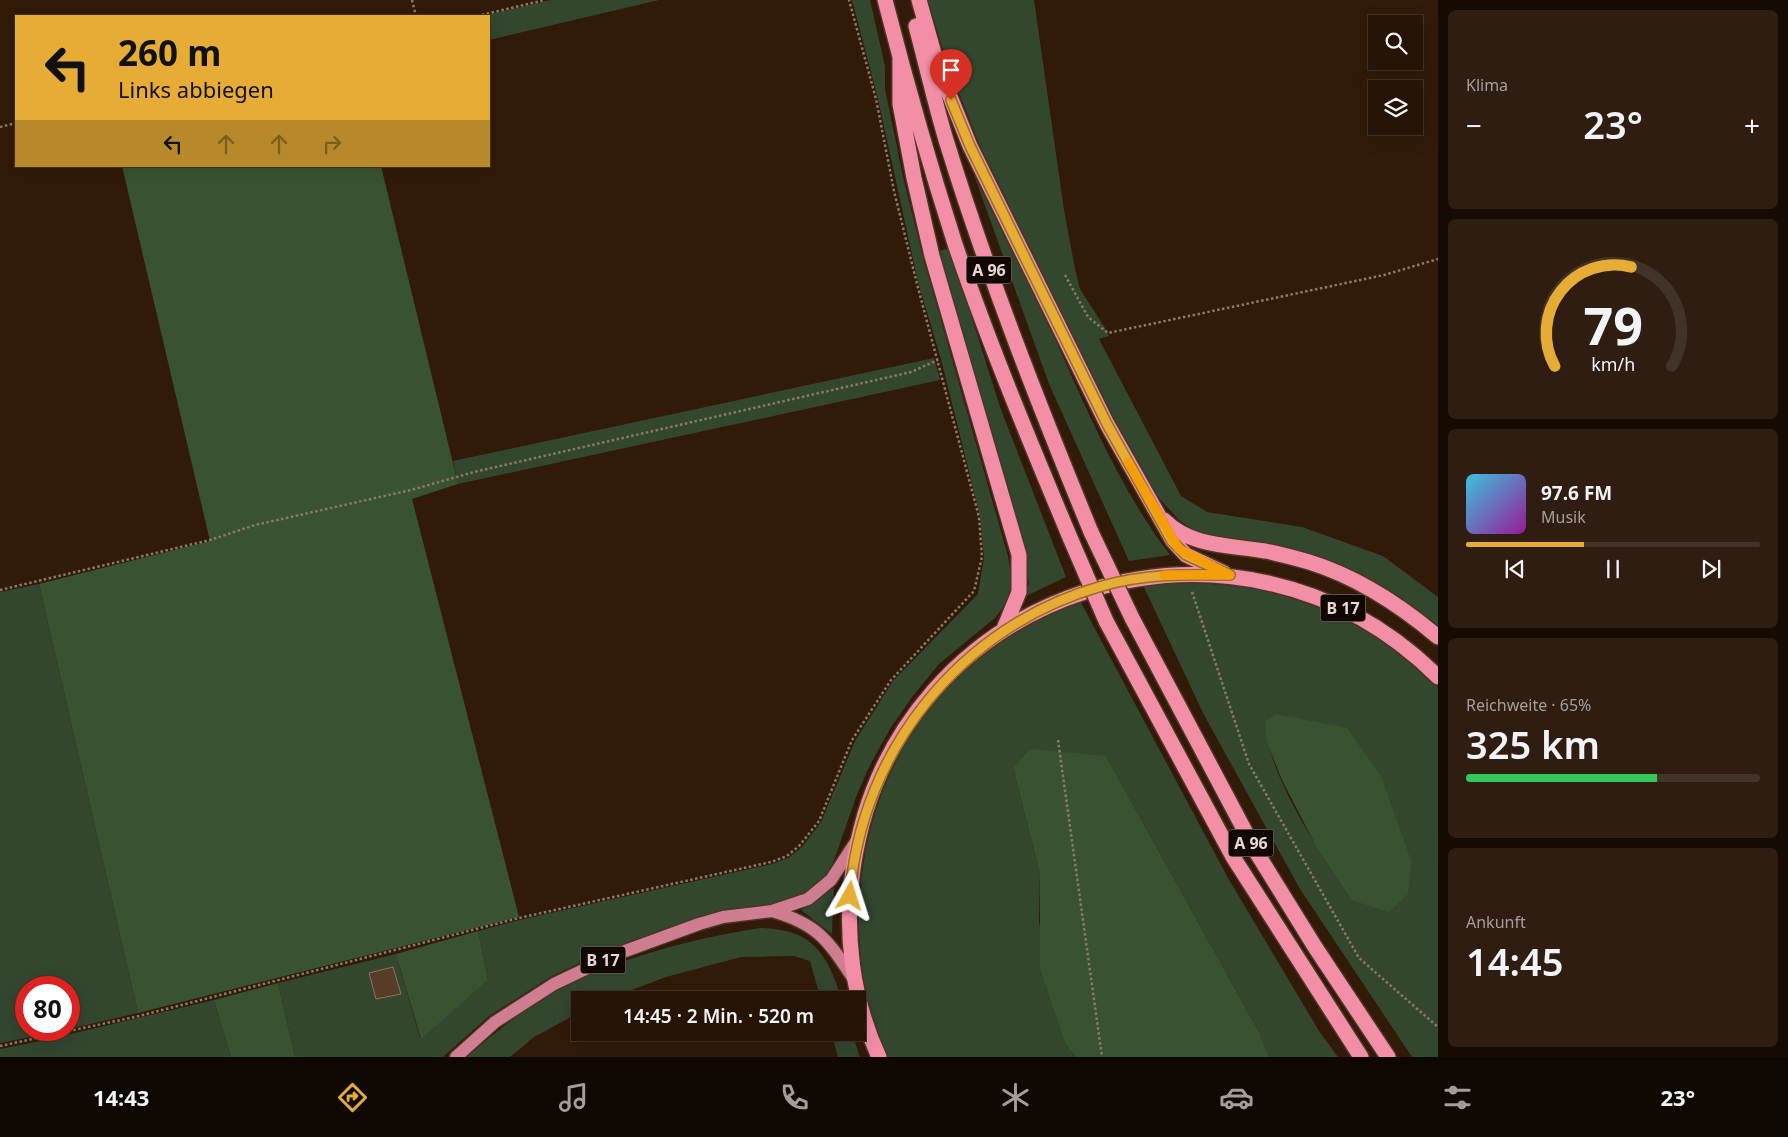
<!DOCTYPE html>
<html lang="de">
<meta charset="utf-8">
<style>
body{margin:0;font-family:"Noto Sans",sans-serif;background:#2e1d10;color:#f1f3f6;height:100vh;display:flex;flex-direction:column;font-size:19px;white-space:nowrap}
*{box-sizing:border-box;margin:0}
p{font-size:16px;color:#a49e9b}
.icon{flex:none;width:28px;height:28px;fill:none;stroke:currentColor;stroke-width:2;stroke-linecap:round;stroke-linejoin:round}
.map{position:relative;flex:1;overflow:hidden}
.sheet{display:flex;flex-direction:column;gap:10px;padding:10px;background:#150b03;width:350px}
.sheet>*{flex:none}
.guide{position:absolute;left:15px;top:15px;width:475px;height:152px;border-radius:0px;box-shadow:0 5px 20px #0002,0 0 0 1px #423328;background:#e6ac36;color:#111;overflow:hidden}
.buttons{position:absolute;left:1368px;top:15px;display:grid;gap:10px}
.buttons a{display:grid;place-items:center;width:55px;height:55px;border-radius:0px;background:#261406;box-shadow:0 5px 20px #0002,0 0 0 1px #423328;font-size:25px}
.speed{position:absolute;left:15px;top:976px;display:flex;gap:10px;font-size:25px;font-weight:700;text-align:center}
.speed>*{display:grid;place-content:center;width:65px;height:65px;border-radius:50%;background:#261406;box-shadow:0 5px 20px #0002,0 0 0 1px #423328;line-height:1}
.speed .limit{border:8px solid #d22;background:#fff;color:#111}
.pin{position:absolute;display:grid;place-items:center;width:42px;height:42px;color:#fff;margin:-51px -21px;border-radius:50% 50% 50% 0;rotate:-45deg;box-shadow:0 0 5px #0007}
.pin .icon{rotate:45deg}
.me{position:absolute;width:55px;margin:-28px;rotate:6deg;stroke-linejoin:round;filter:drop-shadow(0 0 4px #0008)}
.turn{display:flex;align-items:center;gap:18px;height:105px;padding:0 20px;font-size:22px}
.turn .icon{width:65px;height:65px;stroke-width:2.5}
.turn b{display:block;font-size:35px;line-height:42px}
.lanes{display:flex;align-items:center;height:48px;padding:0 20px;background:#0003;justify-content:center;gap:25px;direction:ltr}
.lanes .off{opacity:.35}
.big{font-size:38px;font-weight:600;line-height:1.1}
.sheet .widget{flex:1;display:flex;flex-direction:column;justify-content:center;gap:8px;min-width:0;padding:0 18px;border-radius:8px;background:#2e1d10}
.sheet .dial{align-items:center;gap:0}
.dial svg{height:130px;overflow:visible;fill:none;stroke:#423328;stroke-width:7;stroke-linecap:round;text-anchor:middle}
.dial text{fill:#f1f3f6;stroke:none}
.song{display:flex;align-items:center;gap:15px}
.cover{width:60px;height:60px;border-radius:8px;background:linear-gradient(135deg,hsl(190 70% 55%),hsl(300 70% 35%))}
.played{height:5px;border-radius:2px;background:linear-gradient(90deg,#e6ac36 40%,#423328 40%)}
.keys{display:flex;justify-content:space-around;direction:ltr}
.heat{display:flex;justify-content:space-between;align-items:center;font-size:28px;direction:ltr}
.charge{height:8px;border-radius:4px;background:linear-gradient(90deg,#34c759 65%,#423328 0)}
.trip{position:absolute;left:571px;top:991px;width:295px;height:50px;border-radius:0px;background:#261406;box-shadow:0 5px 20px #0002,0 0 0 1px #423328;font-weight:600;line-height:50px;text-align:center}
.dock{display:flex;height:80px;justify-content:space-around;align-items:center;background:#0f0802;color:#a49e9b}
.dock .icon{width:35px;height:35px}
.dock .active{color:#e6ac36}
.dock b{font-size:22px;color:#f1f3f6}
main{display:flex;flex:1;min-height:0}
.map>svg:first-child{display:block}
.green{fill:#33462e;fill-rule:evenodd}
.forest{fill:#395331}
.building{fill:#573c2a;stroke:#90725e}
.lines{fill:none;stroke-linecap:round;stroke-linejoin:round}
.major-casing{stroke:#4c3524;stroke-width:15}
.highway-casing{stroke:#4c3524;stroke-width:18}
.path{stroke:#8d796b;stroke-width:2.5;stroke-dasharray:2.5 2.5;stroke-linecap:butt}
.major{stroke:#cf7d90;stroke-width:12}
.highway{stroke:#f28ea6;stroke-width:15}
.highway-bridge-casing{stroke:#4c3524;stroke-width:18;stroke-linecap:butt}
.highway-bridge{stroke:#f28ea6;stroke-width:15}
.route-casing{stroke:#967023;stroke-width:12}
.route{stroke:#e6ac36;stroke-width:9}
.slow{stroke:#f59e0b;stroke-width:9}
.labels{text-anchor:middle;stroke-width:5;stroke-linejoin:round;paint-order:stroke}
.shield{fill:#120803;stroke:#a89a91;stroke-width:1}
.shield-label{font-size:16px;font-weight:bold;fill:#e9d8ce}
</style>
<main>
<div class="map">
<svg width="1438" height="1057" viewBox="0 0 1438 1057">
<rect width="100%" height="100%" fill="#321a08"/>
<path class="green" d="M 551,0 L 659,0 L 489,40 L 489,16 L 482,16 Z
M 852,0 L 870,0 L 885,66 L 885,89 L 904,181 L 923,257 L 1008,556 L 1012,582 L 1008,601 L 996,617 L 939,664 L 912,697 L 890,729 L 870,765 L 856,797 L 830,872 L 818,887 L 798,900 L 705,918 L 614,947 L 552,976 L 489,1016 L 443,1057 L 295,1057 L 278,983 L 396,954 L 420,1038 L 488,980 L 478,931 L 519,920 L 772,864 L 788,858 L 802,847 L 821,822 L 855,741 L 893,681 L 978,594 L 984,557 L 980,516 L 941,359 L 918,282 L 878,99 Z
M 928,0 L 1034,0 L 1064,210 L 1075,269 L 1080,289 L 1107,331 L 1109,336 L 1099,339 L 1181,496 L 1207,512 L 1302,527 L 1383,556 L 1438,597 L 1438,629 L 1380,587 L 1347,568 L 1265,543 L 1211,538 L 1193,530 L 1179,520 L 1148,486 L 1113,421 L 980,146 L 946,60 Z
M 974,175 C 1003,230 1030,285 1056,341 C 1088,413 1122,492 1170,555 L 1129,561 L 1049,384 Z
M 950,248 L 1000,407 L 1066,577 L 1024,597 L 1029,584 L 1025,554 L 939,251 Z
M 934,358 L 940,380 L 458,484 L 453,461 Z
M 1186,582 L 1262,588 L 1336,613 L 1373,634 L 1409,658 L 1438,687 L 1438,1057 L 1412,1057 L 1300,889 L 1203,713 L 1142,583 ZM 1265,722 L 1351,900 C 1322,855 1267,775 1265,722 Z
M 39,584 L 138,1013 L 69,1029 L 69,988 L 26,988 L 26,1030 L 66,1030 L 0,1043 L 0,592 Z
M 1079,599 L 1228,878 L 1319,1031 L 1338,1057 L 1269,1057 L 1260,1034 L 1106,756 L 1013,768 L 1040,874 L 1039,922 L 1066,1045 L 1076,1057 L 887,1057 C 867,1017 860,969 859,925 C 858,819 900,721 984,654 C 1013,632 1046,615 1079,599 Z
M 834,888 L 832,934 L 801,910 Z
M 760,928 C 813,929 827,953 842,1000 L 821,1000 L 810,961 L 794,956 L 741,957 L 666,977 L 605,1000 L 580,1000 L 580,1012 L 534,1037 L 510,1057 L 467,1057 C 495,1033 526,1007 559,989 C 622,957 690,939 760,928 Z
M 214,1000 L 231,1057 L 0,1057 L 0,1049 L 45,1040 Z
M 831,1033 L 852,1033 L 860,1057 L 838,1057 Z"/>
<path class="forest" d="M 122,166 L 381,166 L 458,484 L 412,499 L 519,917 L 138,1013 L 39,584 L 210,541 Z
M 1276,714 L 1347,728 L 1382,778 L 1411,861 L 1408,894 L 1389,912 L 1351,900 L 1317,848 L 1282,780 L 1266,740 L 1265,722 Z
M 1030,749 L 1106,756 L 1260,1034 L 1269,1057 L 1076,1057 L 1066,1045 L 1040,969 L 1040,874 L 1013,768 Z
M 478,931 L 488,980 L 421,1039 L 396,954 Z
M 278,983 L 295,1057 L 231,1057 L 214,1000 Z"/>
<path class="building" d="M 393,967 L 401,994 L 376,999 L 369,973 Z"/>
<g class="lines">
<g class="major-casing">
<path id="major" d="M 772,911 C 820,925 828,941 855,981
M 456,1057 L 495,1022 L 554,984 L 617,954 L 699,924 L 723,917 L 772,911 L 808,899 L 831,880 L 859,837"/>
</g>
<g class="highway-casing">
<path id="highway" d="M 885,0 C 906,82 929,163 955,244 C 989,344 1030,442 1071,540
M 919,0 L 937,64 L 970,146 L 1107,424 L 1173,541 L 1186,555 L 1224,573
M 916,26 C 926,64 935,103 946,140 C 987,273 1038,403 1091,532
M 900,58 L 900,104 L 914,178 L 932,256 L 1019,555 L 1019,592 L 1003,631
M 1164,520 C 1191,547 1229,545 1265,551 C 1280,554 1295,558 1309,562 C 1358,577 1400,605 1438,637
M 1132,618 L 1255,850 L 1315,947 L 1388,1057
M 1106,621 L 1233,857 L 1361,1057
M 879,1057 C 852,999 844,932 853,869 C 893,586 1237,477 1438,677"/>
</g>
<path class="path" d="M 412,0 L 416,16
M 477,16 L 545,0
M 0,127 L 16,123
M 1065,275 L 1088,317 L 1108,333 L 1384,275 L 1438,259
M 0,590 L 210,540 L 255,525 L 411,490 L 474,472 L 911,372 L 938,360
M 1192,592 L 1249,764 L 1359,958 L 1438,1027
M 1058,740 L 1102,1057
M 0,1046 L 139,1016 L 519,918 L 771,862 L 787,856 L 800,845 L 819,821 L 852,740 L 891,680 L 974,591 L 982,557 L 979,517 L 917,284 L 894,191 L 876,99 L 849,0"/>
<use href="#major" class="major"/>
<use href="#highway" class="highway"/>
<g class="highway-bridge-casing">
<path id="highway-bridge" d="M 1091,532 L 1132,618
M 1071,540 L 1106,621"/>
</g>
<use href="#highway-bridge" class="highway-bridge"/>
</g>
<g class="lines">
<g class="route-casing">
<path id="route" d="M 850,896 C 860,751 962,625 1102,586 C 1144,574 1186,574 1230,575 L 1186,555 L 1172,541 L 1107,424 L 970,146 L 951,100"/>
</g>
<use href="#route" class="route"/>
<path class="slow" d="M 1128,462 L 1179,549 L 1230,575 L 1164,575"/>
</g>
<g class="labels">
<g class="shield">
<rect x="966.5" y="256.5" width="45" height="27" rx="4"/>
<rect x="1320.5" y="594.5" width="45" height="27" rx="4"/>
<rect x="1228.5" y="829.5" width="45" height="27" rx="4"/>
<rect x="580.5" y="946.5" width="45" height="27" rx="4"/>
</g>
<g class="shield-label">
<text x="989" y="276">A 96</text>
<text x="1343" y="614">B 17</text>
<text x="1251" y="849">A 96</text>
<text x="603" y="966">B 17</text>
</g>
</g>
</svg>
<div class="buttons">
<a><svg class="icon" aria-label="search" viewBox="0 0 24 24"><circle cx="10" cy="10" r="6"/><path d="M15 15l6 6"/></svg></a>
<a><svg class="icon" aria-label="layers" viewBox="0 0 24 24"><path d="M12 4l9 5-9 5-9-5zM3 14l9 5 9-5"/></svg></a>
</div>
<div class="speed"><div class="limit">80</div></div>
<div class="pin" style="left:951px;top:100px;background:#d93025"><svg class="icon" aria-label="arrive" viewBox="0 0 24 24"><path d="M6 21V4h12l-3 4 3 4H6"/></svg></div>
<svg class="me" style="left:850px;top:896px" viewBox="-20 -20 40 40"><path d="M0-17L14 15 0 8-14 15z" fill="#e6ac36" stroke="#fff" stroke-width="4"/></svg>
<div class="trip">14:45 · 2 Min. · 520 m</div>
<div class="guide">
<div class="turn"><svg class="icon" aria-label="left" viewBox="0 0 24 24"><path d="M17 20v-9H6M10 6l-5 5 5 5"/></svg><div><b>260 m</b>Links abbiegen</div></div>
<div class="lanes"><svg class="icon" aria-label="left" viewBox="0 0 24 24"><path d="M17 20v-9H6M10 6l-5 5 5 5"/></svg><svg class="icon off" aria-label="ahead" viewBox="0 0 24 24"><path d="M12 20V5M6 11l6-6 6 6"/></svg><svg class="icon off" aria-label="ahead" viewBox="0 0 24 24"><path d="M12 20V5M6 11l6-6 6 6"/></svg><svg class="icon off" aria-label="right" viewBox="0 0 24 24"><path d="M7 20v-9h11M14 6l5 5-5 5"/></svg></div>
</div>
</div>
<section class="sheet">
<div class="widget"><p>Klima</p>
<div class="heat"><a>−</a><b class="big">23°</b><a>+</a></div>
</div>
<div class="widget dial"><svg viewBox="0 0 100 80">
<path d="M14 69A42 42 0 1 1 86 69"/>
<path d="M14 69A42 42 0 0 1 61 8" stroke="#e6ac36"/>
<text x="50" y="56" font-size="32" font-weight="700">79</text>
<text x="50" y="72" font-size="11">km/h</text>
</svg></div>
<div class="widget">
<div class="song"><i class="cover"></i><div><b>97.6 FM</b><p>Musik</p></div></div>
<div class="played"></div>
<div class="keys"><svg class="icon" aria-label="previous" viewBox="0 0 24 24"><path d="M18 5L8 12l10 7zM5 5v14"/></svg><svg class="icon" aria-label="pause" viewBox="0 0 24 24"><path d="M8 5v14M16 5v14"/></svg><svg class="icon" aria-label="next" viewBox="0 0 24 24"><path d="M6 5l10 7-10 7zM19 5v14"/></svg></div>
</div>
<div class="widget"><p>Reichweite · 65%</p><b class="big">325 km</b><div class="charge"></div></div>
<div class="widget"><p>Ankunft</p><b class="big">14:45</b></div>
</section>
</main>
<nav class="dock">
<b>14:43</b>
<svg class="icon active" aria-label="directions" viewBox="0 0 24 24"><path d="M12 3l9 9-9 9-9-9zM9 14v-3h6M13 9l2 2-2 2"/></svg>
<svg class="icon" aria-label="music" viewBox="0 0 24 24"><path d="M9 18V5l10-2v13"/><circle cx="6" cy="18" r="3"/><circle cx="16" cy="16" r="3"/></svg>
<svg class="icon" aria-label="phone" viewBox="0 0 24 24"><path d="M5 4h4l2 5-3 2q2 4 5 5l2-3 5 2v4C11 20 4 13 5 4z"/></svg>
<svg class="icon" aria-label="climate" viewBox="0 0 24 24"><path d="M12 3v18M4 7l16 10M4 17L20 7"/></svg>
<svg class="icon" aria-label="car" viewBox="0 0 24 24"><path d="M5 17H2v-5l4-1 3-4h7l3 4 3 1v5h-3M9 17h6M6 11h13"/><circle cx="7" cy="17" r="2"/><circle cx="17" cy="17" r="2"/></svg>
<svg class="icon" aria-label="filters" viewBox="0 0 24 24"><path d="M4 7h16M4 17h16"/><circle cx="9" cy="7" r="2"/><circle cx="15" cy="17" r="2"/></svg>
<b>23°</b>
</nav>
